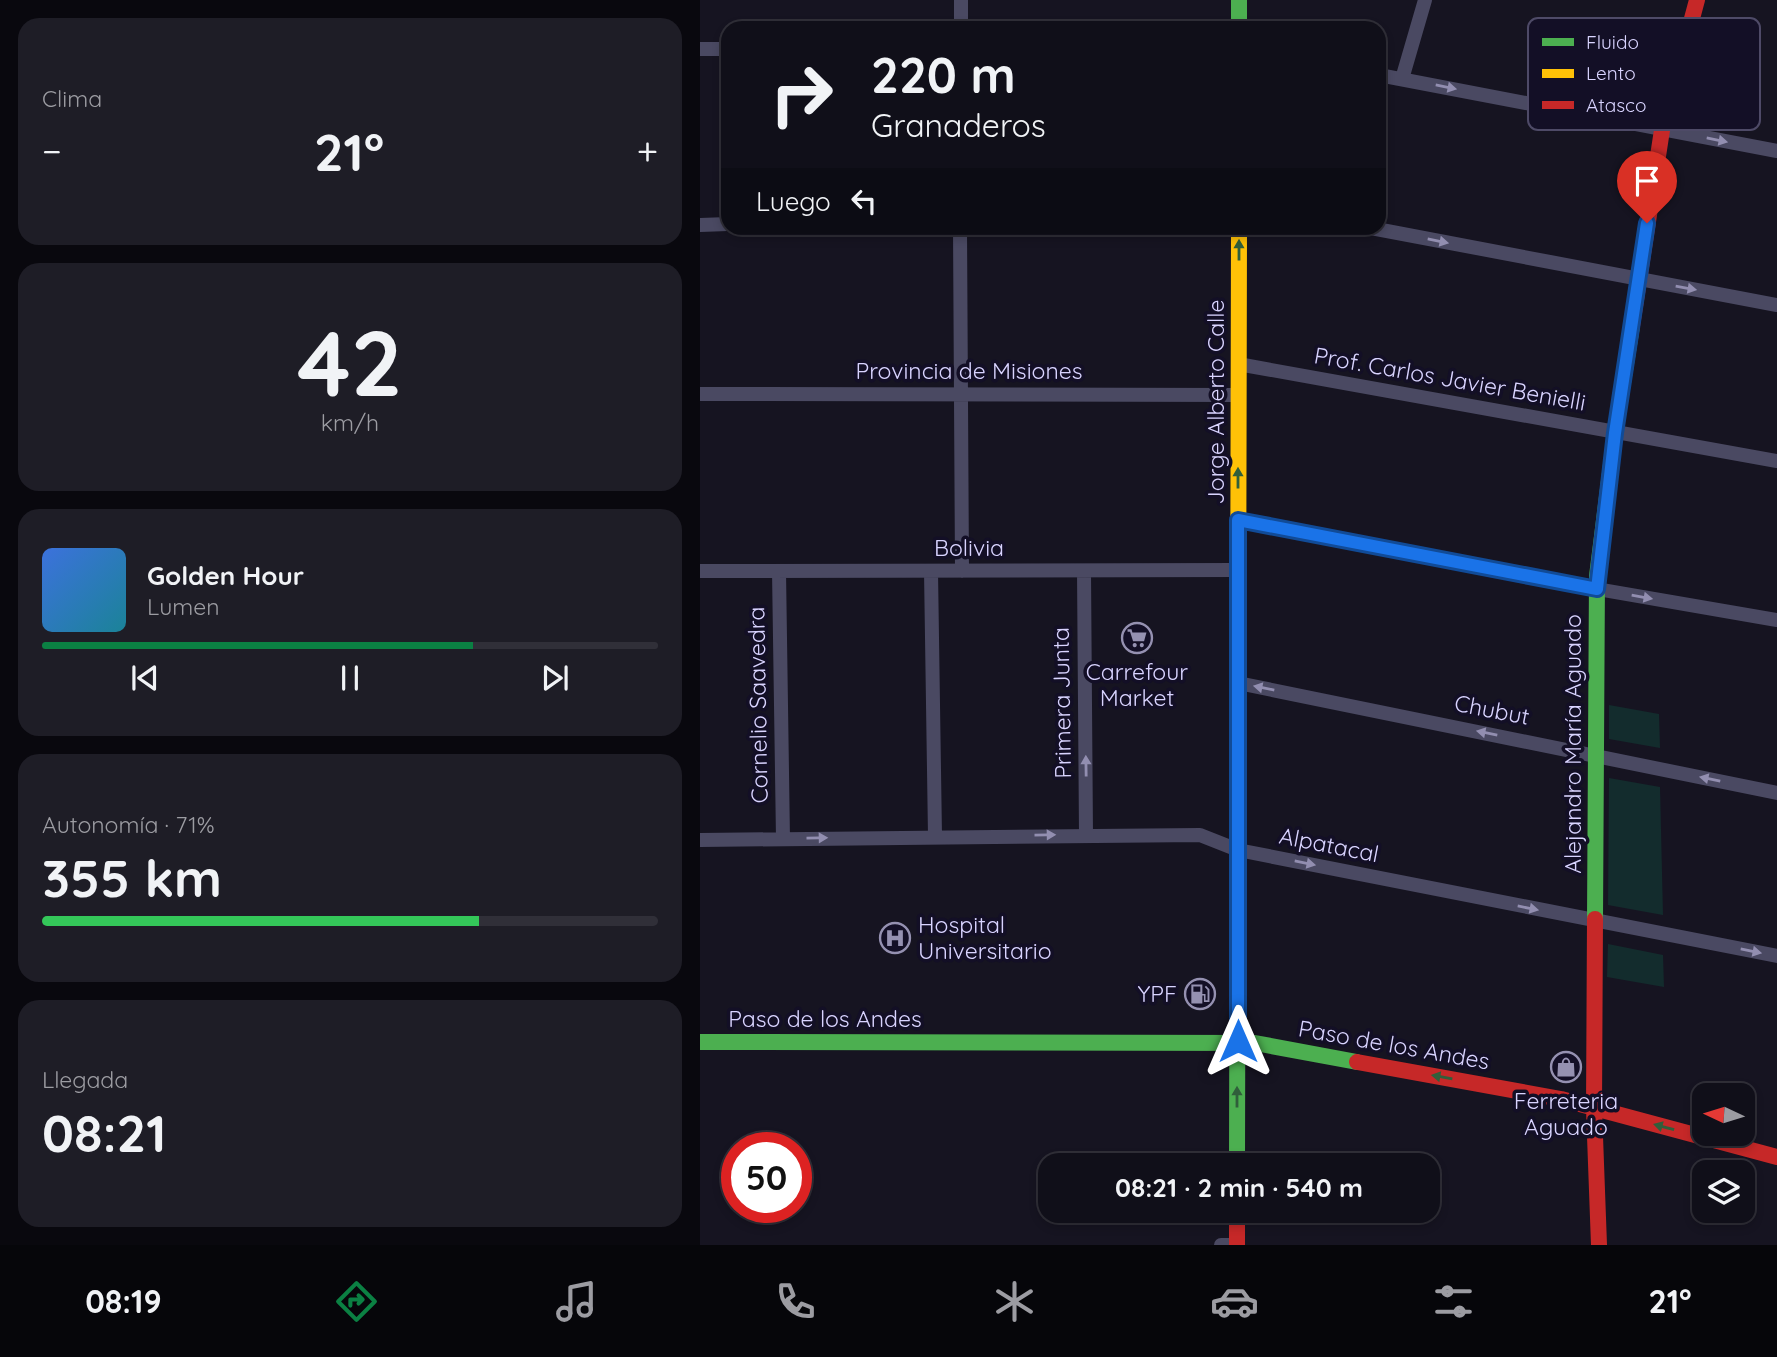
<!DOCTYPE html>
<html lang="es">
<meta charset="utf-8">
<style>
body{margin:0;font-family:Quicksand,sans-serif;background:#1e1d26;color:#f1f3f6;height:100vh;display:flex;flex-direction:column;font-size:26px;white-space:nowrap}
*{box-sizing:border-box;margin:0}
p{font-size:23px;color:#9c9ca2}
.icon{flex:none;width:38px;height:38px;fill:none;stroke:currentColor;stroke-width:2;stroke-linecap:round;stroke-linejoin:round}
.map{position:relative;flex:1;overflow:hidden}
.panel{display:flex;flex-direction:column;gap:18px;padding:18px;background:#09080e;width:700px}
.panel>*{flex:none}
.guide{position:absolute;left:21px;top:21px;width:665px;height:214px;border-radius:21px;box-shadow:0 4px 10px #0003,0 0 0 2px #302f38;background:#100f19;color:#f1f3f6;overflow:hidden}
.needle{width:46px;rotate:274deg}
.controls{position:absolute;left:992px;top:1083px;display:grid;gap:14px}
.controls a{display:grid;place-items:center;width:63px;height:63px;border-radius:14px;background:#100f19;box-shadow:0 4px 10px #0003,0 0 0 2px #302f38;font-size:35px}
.speed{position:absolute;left:21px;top:1132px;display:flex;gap:14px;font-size:35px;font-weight:700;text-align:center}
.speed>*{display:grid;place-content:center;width:91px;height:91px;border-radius:50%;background:#100f19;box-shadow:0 4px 10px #0003,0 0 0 2px #302f38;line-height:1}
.speed .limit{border:10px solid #d22;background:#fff;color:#111}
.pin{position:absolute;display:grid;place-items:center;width:60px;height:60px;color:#fff;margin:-72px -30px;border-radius:50% 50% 50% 0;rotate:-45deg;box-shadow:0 0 7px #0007}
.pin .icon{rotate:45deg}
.me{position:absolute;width:77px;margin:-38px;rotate:0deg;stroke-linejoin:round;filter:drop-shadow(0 0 5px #0008)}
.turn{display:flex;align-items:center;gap:24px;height:147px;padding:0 35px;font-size:32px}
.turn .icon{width:91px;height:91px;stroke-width:2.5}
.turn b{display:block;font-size:49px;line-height:60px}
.then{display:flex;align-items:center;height:66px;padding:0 35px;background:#0003;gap:14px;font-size:26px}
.big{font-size:52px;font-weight:700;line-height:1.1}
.panel .widget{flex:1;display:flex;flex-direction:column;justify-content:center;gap:10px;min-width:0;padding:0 24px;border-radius:21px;background:#1e1d26}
.panel .dial{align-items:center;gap:0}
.dial b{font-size:91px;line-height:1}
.song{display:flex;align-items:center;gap:21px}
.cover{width:84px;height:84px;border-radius:10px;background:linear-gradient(135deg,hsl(220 70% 55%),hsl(190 70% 35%))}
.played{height:7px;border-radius:4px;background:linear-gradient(90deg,#0b8043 70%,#302f38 70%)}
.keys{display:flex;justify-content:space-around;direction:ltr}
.heat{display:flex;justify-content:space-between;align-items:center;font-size:38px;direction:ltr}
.charge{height:10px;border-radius:5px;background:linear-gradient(90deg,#34c759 71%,#302f38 0)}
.trip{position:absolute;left:338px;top:1153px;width:402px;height:70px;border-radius:21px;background:#100f19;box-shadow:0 4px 10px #0003,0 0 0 2px #302f38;font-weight:700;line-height:70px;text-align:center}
.tab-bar{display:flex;height:112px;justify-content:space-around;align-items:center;background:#06060a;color:#9c9ca2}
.tab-bar .icon{width:49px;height:49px}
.tab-bar .on{color:#0b8043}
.tab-bar b{font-size:32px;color:#f1f3f6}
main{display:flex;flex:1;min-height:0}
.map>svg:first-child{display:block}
.green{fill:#132c2d}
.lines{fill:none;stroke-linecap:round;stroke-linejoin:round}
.street{stroke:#4a4962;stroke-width:14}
.fast{stroke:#4caf50;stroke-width:16}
.slow{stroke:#ffc107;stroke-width:16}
.jam{stroke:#c62828;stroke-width:16}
.oneway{fill:#928eb0}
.oneway2{fill:#305f3b}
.route-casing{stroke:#114b97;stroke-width:18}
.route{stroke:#1a73e8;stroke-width:12}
.labels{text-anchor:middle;stroke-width:7;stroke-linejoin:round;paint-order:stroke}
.street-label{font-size:23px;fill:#d9d4ff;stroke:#130f26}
.poi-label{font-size:23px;fill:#d9d4ff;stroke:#130f26}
.key{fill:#130f26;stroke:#4e4a67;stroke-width:2}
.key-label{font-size:19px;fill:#d9d4ff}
</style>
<main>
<section class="panel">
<div class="widget"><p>Clima</p>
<div class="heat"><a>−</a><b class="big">21°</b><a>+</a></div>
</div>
<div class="widget dial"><b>42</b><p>km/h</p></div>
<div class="widget">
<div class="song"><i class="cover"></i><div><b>Golden Hour</b><p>Lumen</p></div></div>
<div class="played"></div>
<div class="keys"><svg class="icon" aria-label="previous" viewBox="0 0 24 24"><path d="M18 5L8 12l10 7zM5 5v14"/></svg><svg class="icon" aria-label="pause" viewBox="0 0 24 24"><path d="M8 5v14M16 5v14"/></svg><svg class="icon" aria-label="next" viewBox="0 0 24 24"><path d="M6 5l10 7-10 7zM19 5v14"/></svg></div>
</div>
<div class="widget"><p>Autonomía · 71%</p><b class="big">355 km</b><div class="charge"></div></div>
<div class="widget"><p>Llegada</p><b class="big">08:21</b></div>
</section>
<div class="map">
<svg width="1077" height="1245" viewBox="0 0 1077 1245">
<rect width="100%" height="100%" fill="#161421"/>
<path class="green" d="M 909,705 L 959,714 L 960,748 L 909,739 Z
M 909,778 L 960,787 L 963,915 L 908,905 Z
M 908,944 L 963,955 L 964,987 L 907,977 Z"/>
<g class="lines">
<path class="street" d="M 261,0 L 261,28
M 0,49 L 28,49
M 679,75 L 1077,151
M 702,79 L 725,0
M 0,225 L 28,224
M 260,228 L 262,571
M 671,228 L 1077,305
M 538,364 L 1077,461
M 0,394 L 539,395
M 538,520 L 897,589 L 1077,620
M 0,571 L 538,570
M 79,571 L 83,839
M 231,571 L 235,836
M 384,571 L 386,835
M 538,683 L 1077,793
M 0,840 L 500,835 L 538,850 L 1077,956
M 521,1245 L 537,1245"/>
<path class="fast" d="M 539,0 L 539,28
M 895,919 L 897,576 L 915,433 L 932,326
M 0,1042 L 555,1043 L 657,1062
M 537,1166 L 538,698"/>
<path class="slow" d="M 538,698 L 539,228"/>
<path class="jam" d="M 932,326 L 962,130 L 997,0
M 895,919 L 894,1109 L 899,1245
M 657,1062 L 861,1099 L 1077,1157
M 537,1211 L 537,1245"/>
</g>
<defs><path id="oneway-solid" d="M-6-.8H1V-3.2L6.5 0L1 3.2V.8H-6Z" transform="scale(1.75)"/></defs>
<g class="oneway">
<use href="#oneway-solid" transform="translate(746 87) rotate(11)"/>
<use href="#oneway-solid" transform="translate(1017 140) rotate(11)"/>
<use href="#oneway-solid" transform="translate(738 241) rotate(11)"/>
<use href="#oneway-solid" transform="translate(986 288) rotate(10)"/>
<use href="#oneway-solid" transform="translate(942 597) rotate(10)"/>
<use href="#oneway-solid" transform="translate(564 688) rotate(-169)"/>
<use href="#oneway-solid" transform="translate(787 733) rotate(-169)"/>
<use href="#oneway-solid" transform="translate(386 766) rotate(-91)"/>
<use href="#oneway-solid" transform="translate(1010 779) rotate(-168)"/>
<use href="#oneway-solid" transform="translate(345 835) rotate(-1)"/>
<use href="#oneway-solid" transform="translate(117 838) rotate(-1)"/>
<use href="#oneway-solid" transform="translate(605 863) rotate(11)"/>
<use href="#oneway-solid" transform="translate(828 908) rotate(11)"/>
<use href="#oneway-solid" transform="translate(1051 951) rotate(11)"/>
</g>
<g class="oneway2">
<use href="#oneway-solid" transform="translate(539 250) rotate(-90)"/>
<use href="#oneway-solid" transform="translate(538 478) rotate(-90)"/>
<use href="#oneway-solid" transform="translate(742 1077) rotate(-170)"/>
<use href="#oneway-solid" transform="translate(537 1097) rotate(-90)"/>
<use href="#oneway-solid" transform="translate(964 1127) rotate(-165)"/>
</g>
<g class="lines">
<g class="route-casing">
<path id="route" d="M 538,1041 L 538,520 L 897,589 L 915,433 L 947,223"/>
</g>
<use href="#route" class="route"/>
</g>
<defs>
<g id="supermarket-ring" transform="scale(1.575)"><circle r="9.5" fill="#130f26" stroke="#9591b1" stroke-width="1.5"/><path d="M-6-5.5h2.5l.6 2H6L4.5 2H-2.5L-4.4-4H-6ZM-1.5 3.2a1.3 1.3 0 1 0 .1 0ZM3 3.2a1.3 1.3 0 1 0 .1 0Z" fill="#9591b1"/></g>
<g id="hospital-ring" transform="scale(1.575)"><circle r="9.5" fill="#130f26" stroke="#9591b1" stroke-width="1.5"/><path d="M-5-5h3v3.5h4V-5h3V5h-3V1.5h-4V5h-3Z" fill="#9591b1"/></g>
<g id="fuel-ring" transform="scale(1.575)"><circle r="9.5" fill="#130f26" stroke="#9591b1" stroke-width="1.5"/><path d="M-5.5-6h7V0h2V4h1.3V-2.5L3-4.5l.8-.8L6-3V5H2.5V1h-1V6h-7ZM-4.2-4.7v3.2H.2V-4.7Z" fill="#9591b1"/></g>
<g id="shop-ring" transform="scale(1.575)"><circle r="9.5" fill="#130f26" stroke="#9591b1" stroke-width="1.5"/><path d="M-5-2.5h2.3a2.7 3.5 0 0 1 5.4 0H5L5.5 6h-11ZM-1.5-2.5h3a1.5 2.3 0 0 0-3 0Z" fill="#9591b1"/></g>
</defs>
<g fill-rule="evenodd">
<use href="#supermarket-ring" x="437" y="638"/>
<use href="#hospital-ring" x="195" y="938"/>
<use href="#fuel-ring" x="500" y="994"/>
<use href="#shop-ring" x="866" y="1067"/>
</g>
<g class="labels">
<g class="street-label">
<text x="269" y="379">Provincia de Misiones</text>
<text transform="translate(750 379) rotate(10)" y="8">Prof. Carlos Javier Benielli</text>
<text transform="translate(516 402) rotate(-90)" y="8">Jorge Alberto Calle</text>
<text x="269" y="556">Bolivia</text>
<text transform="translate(362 703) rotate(-91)" y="8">Primera Junta</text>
<text transform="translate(58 705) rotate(-91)" y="8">Cornelio Saavedra</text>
<text transform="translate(792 710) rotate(11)" y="8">Chubut</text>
<text transform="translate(873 744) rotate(-90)" y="8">Alejandro María Aguado</text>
<text transform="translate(629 845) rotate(11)" y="8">Alpatacal</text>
<text x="125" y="1027">Paso de los Andes</text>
<text transform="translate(694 1045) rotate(10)" y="8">Paso de los Andes</text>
</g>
<g class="poi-label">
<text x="437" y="680">Carrefour<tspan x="437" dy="26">Market</tspan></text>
<text x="218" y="933" text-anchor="start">Hospital<tspan x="218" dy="26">Universitario</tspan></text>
<text x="477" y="1002" text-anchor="end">YPF</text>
<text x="866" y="1109">Ferreteria<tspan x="866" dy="26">Aguado</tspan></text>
</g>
</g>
<rect x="828" y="18" width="232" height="112" rx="10" class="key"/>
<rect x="842" y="38" width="32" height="8" fill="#4caf50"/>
<rect x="842" y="69" width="32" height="9" fill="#ffc107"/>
<rect x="842" y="101" width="32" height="8" fill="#c62828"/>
<g class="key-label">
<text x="886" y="49">Fluido</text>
<text x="886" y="80">Lento</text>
<text x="886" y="112">Atasco</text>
</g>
</svg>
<div class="controls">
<a><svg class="needle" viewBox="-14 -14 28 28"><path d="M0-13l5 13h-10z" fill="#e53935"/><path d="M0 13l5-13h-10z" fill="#9c9ca2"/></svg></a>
<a><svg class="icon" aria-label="layers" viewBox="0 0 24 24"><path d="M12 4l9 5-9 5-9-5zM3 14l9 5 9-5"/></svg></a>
</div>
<div class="speed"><div class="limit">50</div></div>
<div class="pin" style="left:947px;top:223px;background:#d93025"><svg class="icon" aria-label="arrive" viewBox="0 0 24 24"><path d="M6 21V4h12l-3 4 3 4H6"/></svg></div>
<svg class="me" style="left:538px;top:1041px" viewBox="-20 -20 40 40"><path d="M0-17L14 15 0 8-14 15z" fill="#1a73e8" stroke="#fff" stroke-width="4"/></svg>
<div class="trip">08:21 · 2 min · 540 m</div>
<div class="guide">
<div class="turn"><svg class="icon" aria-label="right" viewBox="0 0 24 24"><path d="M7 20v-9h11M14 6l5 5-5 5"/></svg><div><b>220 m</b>Granaderos</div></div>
<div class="then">Luego<svg class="icon" aria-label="left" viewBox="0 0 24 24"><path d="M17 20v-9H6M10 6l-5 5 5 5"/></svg></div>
</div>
</div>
</main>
<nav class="tab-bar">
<b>08:19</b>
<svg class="icon on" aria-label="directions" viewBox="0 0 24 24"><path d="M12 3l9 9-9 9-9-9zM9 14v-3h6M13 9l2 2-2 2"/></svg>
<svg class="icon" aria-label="music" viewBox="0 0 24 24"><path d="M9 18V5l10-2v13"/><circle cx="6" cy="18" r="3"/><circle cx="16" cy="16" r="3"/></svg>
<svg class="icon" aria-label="phone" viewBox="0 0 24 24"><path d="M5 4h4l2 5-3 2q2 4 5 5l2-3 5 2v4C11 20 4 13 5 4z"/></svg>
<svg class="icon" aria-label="climate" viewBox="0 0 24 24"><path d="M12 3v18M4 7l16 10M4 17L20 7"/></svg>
<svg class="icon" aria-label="car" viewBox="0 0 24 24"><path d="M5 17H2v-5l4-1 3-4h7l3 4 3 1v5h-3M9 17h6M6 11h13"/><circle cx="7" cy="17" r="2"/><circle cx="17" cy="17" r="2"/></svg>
<svg class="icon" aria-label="filters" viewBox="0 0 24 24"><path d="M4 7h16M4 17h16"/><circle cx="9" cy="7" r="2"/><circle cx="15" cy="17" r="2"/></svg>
<b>21°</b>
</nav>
